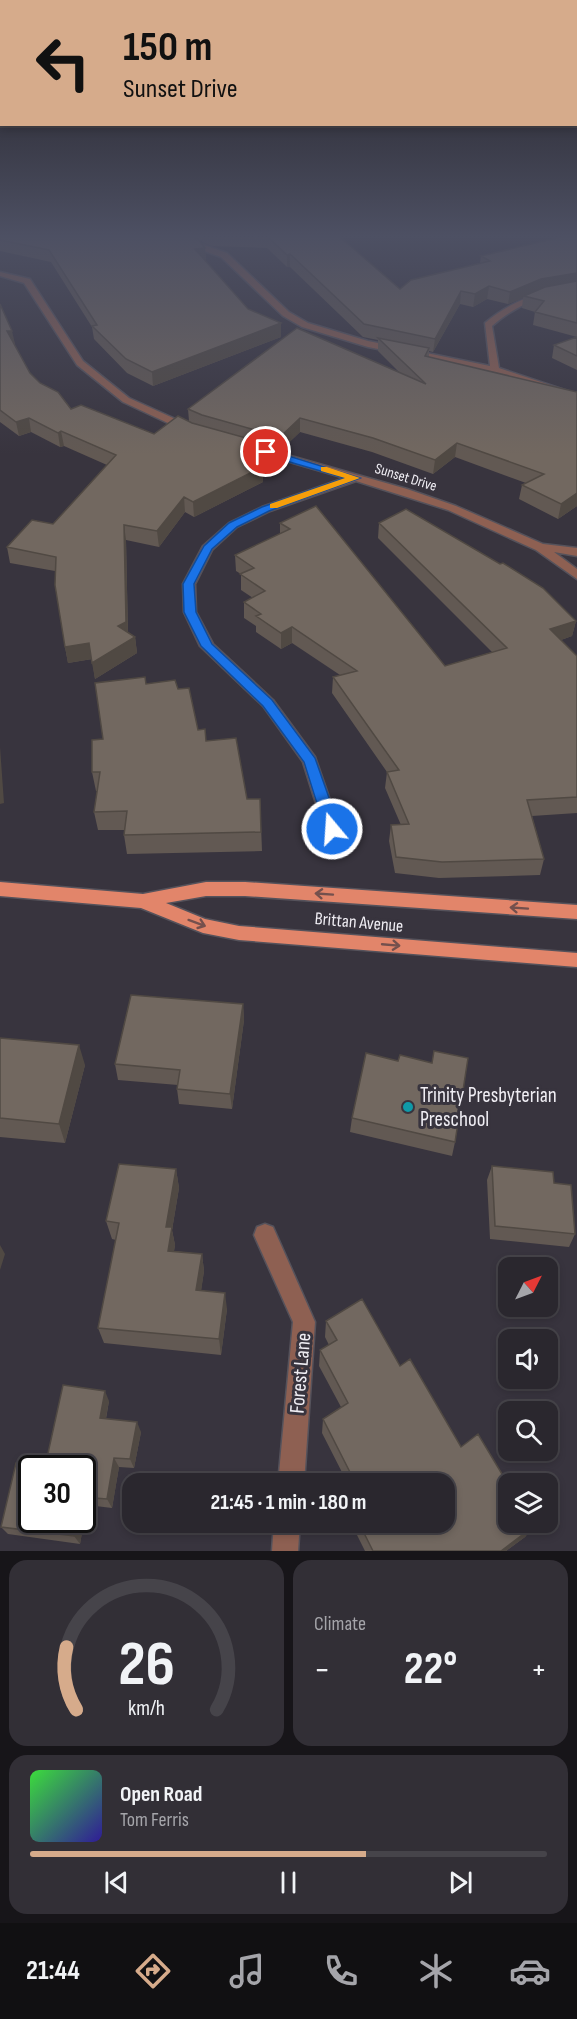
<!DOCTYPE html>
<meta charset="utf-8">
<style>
body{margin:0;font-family:"Sofia Sans Condensed",sans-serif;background:#322f36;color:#f1f3f6;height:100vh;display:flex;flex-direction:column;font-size:22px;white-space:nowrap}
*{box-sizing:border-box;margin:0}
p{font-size:20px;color:#a5a5aa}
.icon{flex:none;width:33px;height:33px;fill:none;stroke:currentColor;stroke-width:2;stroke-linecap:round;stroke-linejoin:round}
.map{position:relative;height:1551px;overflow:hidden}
.panel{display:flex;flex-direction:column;gap:9px;padding:9px;background:#171519;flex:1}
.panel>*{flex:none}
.hud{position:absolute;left:0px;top:0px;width:578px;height:126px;box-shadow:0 3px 9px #0003,0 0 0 2px #46444a;background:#d6ab8b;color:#111;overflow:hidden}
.needle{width:39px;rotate:48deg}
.fabs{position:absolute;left:498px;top:1257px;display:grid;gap:12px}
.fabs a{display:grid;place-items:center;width:60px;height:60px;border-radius:12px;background:#2a272e;box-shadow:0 3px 9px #0003,0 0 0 2px #46444a;font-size:30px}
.speed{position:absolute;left:18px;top:1455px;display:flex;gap:12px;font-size:30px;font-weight:700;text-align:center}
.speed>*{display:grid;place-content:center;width:78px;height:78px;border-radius:50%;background:#2a272e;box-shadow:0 3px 9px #0003,0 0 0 2px #46444a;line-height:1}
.speed .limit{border:3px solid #111;border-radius:9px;background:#fff;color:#111}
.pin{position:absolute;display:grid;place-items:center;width:51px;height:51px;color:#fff;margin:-26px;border:3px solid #fff;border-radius:50%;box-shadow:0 2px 6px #0007}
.me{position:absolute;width:66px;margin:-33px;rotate:342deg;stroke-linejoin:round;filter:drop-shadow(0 0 4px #0008)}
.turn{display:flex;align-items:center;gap:21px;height:126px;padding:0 24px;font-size:27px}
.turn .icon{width:78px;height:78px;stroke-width:2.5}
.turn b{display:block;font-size:42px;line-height:51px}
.big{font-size:45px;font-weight:700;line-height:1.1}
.panel .widget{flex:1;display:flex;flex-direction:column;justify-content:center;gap:9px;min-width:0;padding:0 21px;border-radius:18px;background:#322f36}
.panel .dial{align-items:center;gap:0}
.dial svg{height:156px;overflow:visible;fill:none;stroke:#46444a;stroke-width:7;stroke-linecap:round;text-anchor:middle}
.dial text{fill:#f1f3f6;stroke:none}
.song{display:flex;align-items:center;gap:18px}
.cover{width:72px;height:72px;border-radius:9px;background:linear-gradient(135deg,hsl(120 70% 55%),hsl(250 70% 35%))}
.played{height:6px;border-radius:3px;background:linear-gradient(90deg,#d6ab8b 65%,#46444a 65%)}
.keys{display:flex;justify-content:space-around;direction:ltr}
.heat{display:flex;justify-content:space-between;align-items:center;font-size:33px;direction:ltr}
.panel .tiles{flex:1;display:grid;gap:9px;grid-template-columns:1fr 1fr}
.widget:last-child{grid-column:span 2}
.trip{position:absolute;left:122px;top:1473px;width:333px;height:60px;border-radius:18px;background:#2a272e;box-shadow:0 3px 9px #0003,0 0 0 2px #46444a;font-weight:700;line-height:60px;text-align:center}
.tabs{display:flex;height:96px;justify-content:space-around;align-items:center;background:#111012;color:#a5a5aa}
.tabs .icon{width:42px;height:42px}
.tabs .on{color:#d6ab8b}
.tabs b{font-size:27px;color:#f1f3f6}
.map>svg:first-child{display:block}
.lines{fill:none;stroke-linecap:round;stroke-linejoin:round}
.minor-casing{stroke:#55525b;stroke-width:3}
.major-casing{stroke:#55525b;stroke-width:3}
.minor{fill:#8e6052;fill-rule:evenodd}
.major{fill:#e2856a;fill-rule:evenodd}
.wall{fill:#625953;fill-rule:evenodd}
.shaded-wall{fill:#504943}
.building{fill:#726860;stroke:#504943;stroke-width:1.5}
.oneway{stroke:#74504d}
.route{fill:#1a73e8;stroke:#114b97;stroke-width:1.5}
.slow{fill:#f59e0b}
.culture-dot{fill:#0f9aa8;stroke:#38343e;stroke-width:2}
.labels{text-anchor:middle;stroke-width:6;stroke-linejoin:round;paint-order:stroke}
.far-street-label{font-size:15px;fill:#f0eef4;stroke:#38343e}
.street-label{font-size:18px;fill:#f0eef4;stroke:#38343e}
.near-poi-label{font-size:21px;fill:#f0eef4;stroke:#38343e;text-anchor:start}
.near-street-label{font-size:21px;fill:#f0eef4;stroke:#38343e}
</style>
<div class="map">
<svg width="577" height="1551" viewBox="0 0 577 1551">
<rect width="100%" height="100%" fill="#38343e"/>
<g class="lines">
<g class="minor-casing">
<path id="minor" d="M 196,237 L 203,237 L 198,243 L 227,253 L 289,312 L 308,323 L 368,341 L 490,366 L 485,323 C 512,300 542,290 577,287 L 577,291 C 544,294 517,304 492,326 L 499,368 L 577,394 L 577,400 L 493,372 L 368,347 L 302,327 L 283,316 L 221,257 L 190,246 Z
M 0,272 L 30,279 L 83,361 L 129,398 L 193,427 L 193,431 L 185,431 L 123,402 L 77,365 L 24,283 L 0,276 Z
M 252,445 L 407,489 L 456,506 L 543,544 L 577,548 L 577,556 L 554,552 L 577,569 L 577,579 L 536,550 L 448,510 L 356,481 L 270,511 L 237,527 L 212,550 L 195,584 L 196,612 L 213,644 L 273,700 L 315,757 L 340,829 L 338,833 L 326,833 L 324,829 L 303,762 L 263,706 L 200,646 L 184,612 L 183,584 L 203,546 L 229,523 L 262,507 L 345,478 L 248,450 L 247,448 Z
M 265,1224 L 273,1227 L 315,1322 L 304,1484 L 278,1484 L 293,1322 L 254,1235 L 257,1227 Z
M 274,1522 L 300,1522 L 298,1551 L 272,1551 Z"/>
</g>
<g class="major-casing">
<path id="major" d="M 0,882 L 143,894 L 206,882 L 245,882 L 577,905 L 577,919 L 245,896 L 206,896 L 166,903 L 205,919 L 239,926 L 577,953 L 577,967 L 239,940 L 203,933 L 141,908 L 0,896 Z"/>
</g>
<use href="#minor" class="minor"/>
<use href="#major" class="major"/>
</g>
<path class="wall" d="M 0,237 L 194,238 L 205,248 L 206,260 L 204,260 L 248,309 L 281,323 L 281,337 L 153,386 L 127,373 L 94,339 L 92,327 L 51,262 L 0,251 Z
M 202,237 L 340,237 L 400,289 L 480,263 L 481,256 L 577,237 L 577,370 L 552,358 L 554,345 L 577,337 L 533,325 L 535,312 L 522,308 L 523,298 L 508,304 L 487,299 L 473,307 L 460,304 L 433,352 L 429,351 L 429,357 L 577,506 L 558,519 L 519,499 L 522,485 L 526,483 L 455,457 L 433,474 L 372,452 L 300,432 L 280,451 L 271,448 L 271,459 L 262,468 L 263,482 L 194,517 L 185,512 L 159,547 L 126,540 L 128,633 L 135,637 L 137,653 L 95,679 L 92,659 L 68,663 L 65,647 L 55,571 L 10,563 L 7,547 L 53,524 L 107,465 L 64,446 L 60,447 L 31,432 L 19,436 L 0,422 L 0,304 L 15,344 L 14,344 L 30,373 L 40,383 L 71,409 L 154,434 L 189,421 L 188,409 L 399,372 L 378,351 L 378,340 L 363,337 L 290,267 L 287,267 L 267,248 L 212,246 L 202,242 Z
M 316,506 L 445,666 L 492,652 L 378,538 L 379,523 L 576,621 L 572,636 L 561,640 L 577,656 L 577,813 L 532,816 L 544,859 L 540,875 L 439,878 L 395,873 L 389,841 L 391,825 L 401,825 L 385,788 L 387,772 L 332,693 L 333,677 L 340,675 L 292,643 L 281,649 L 256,632 L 256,626 L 244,618 L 244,602 L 253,598 L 241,590 L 241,574 L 236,571 L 235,555 L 280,534 L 280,523 Z
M 146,684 L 178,689 L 198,730 L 247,799 L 260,799 L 262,851 L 127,854 L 124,835 L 125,830 L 98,830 L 94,812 L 97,791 L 96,791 L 92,772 L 103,739 Z
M 243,1004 L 244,1020 L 232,1109 L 179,1104 L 177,1089 L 178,1085 L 118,1080 L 115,1064 Z
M 0,1038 L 85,1065 L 65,1143 L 0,1137 Z
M 352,1118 L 455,1142 L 452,1156 L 350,1132 Z
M 492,1166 L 554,1183 L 575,1234 L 569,1247 L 490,1239 L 487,1180 Z
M 176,1169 L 179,1188 L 172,1230 L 175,1245 L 174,1251 L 202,1254 L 204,1271 L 201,1290 L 227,1309 L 221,1355 L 104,1343 L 98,1328 L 116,1240 L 112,1239 L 106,1221 Z
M 326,1321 L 400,1366 L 461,1447 L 534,1526 L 525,1537 L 506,1551 L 365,1551 L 357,1535 L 360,1525 L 444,1484 L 348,1484 L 322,1433 L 323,1419 L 341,1407 L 319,1366 L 320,1350 L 329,1345 L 325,1337 Z
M 109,1401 L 106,1419 L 141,1432 L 134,1468 L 119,1467 L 112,1508 L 87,1505 L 80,1544 L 8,1534 L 1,1527 L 45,1467 ZM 82,1468 L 82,1520 L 32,1520 Z"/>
<path class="shaded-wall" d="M 205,248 L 206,260 L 195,261 L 195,249 Z
M 290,254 L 290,267 L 287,267 L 287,255 Z
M 577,273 L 577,285 L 524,296 L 523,298 L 508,304 L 510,292 L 541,279 Z
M 489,286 L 487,299 L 473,307 L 475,294 Z
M 461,291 L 460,304 L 433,352 L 435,339 Z
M 281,323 L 281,337 L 153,386 L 152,372 Z
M 7,331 L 12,331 L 15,344 L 9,345 Z
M 29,418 L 31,432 L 19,436 L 16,422 Z
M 300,418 L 300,432 L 280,451 L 280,437 Z
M 61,431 L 64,446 L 60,447 L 58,433 Z
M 457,443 L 455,457 L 433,474 L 435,460 Z
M 271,445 L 271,459 L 262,468 L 263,482 L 194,517 L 193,502 L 250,464 Z
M 577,493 L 577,506 L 558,519 L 561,504 Z
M 184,497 L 185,512 L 159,547 L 157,531 Z
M 124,525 L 126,540 L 128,637 L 118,626 Z
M 576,621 L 572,636 L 547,645 L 550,629 Z
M 292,627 L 292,643 L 281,649 L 281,633 Z
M 135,637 L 137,653 L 95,679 L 92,663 Z
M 89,643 L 92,659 L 68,663 L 65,647 Z
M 0,747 L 4,803 L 0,804 Z
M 243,1004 L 244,1020 L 232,1109 L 230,1094 Z
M 79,1045 L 85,1065 L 65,1143 L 59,1124 Z
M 176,1169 L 179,1188 L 172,1230 L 175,1245 L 171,1268 L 168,1251 L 166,1227 Z
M 0,1245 L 5,1254 L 0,1270 Z
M 202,1254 L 204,1271 L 199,1306 L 196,1290 Z
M 225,1293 L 227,1309 L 221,1355 L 219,1339 Z
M 105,1391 L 109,1401 L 104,1428 L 100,1418 Z
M 137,1422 L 141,1432 L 134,1468 L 130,1459 Z
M 114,1458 L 119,1467 L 112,1508 L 107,1499 Z
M 82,1498 L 87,1505 L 80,1544 L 74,1536 L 78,1520 L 82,1520 Z
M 534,1526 L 525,1537 L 506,1551 L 501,1551 Z"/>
<path class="building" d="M 0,237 L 193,237 L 198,239 L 205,248 L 195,249 L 248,309 L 281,323 L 152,372 L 126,359 L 92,326 L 97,325 L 49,250 L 0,240 Z
M 268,237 L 340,237 L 400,289 L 411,280 L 490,261 L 481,256 L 561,237 L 577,237 L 577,273 L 541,279 L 510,292 L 489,286 L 475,294 L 461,291 L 435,339 L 364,324 L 290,254 L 287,255 Z
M 577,281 L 577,323 L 535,312 L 544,301 L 524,296 L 545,287 Z
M 0,304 L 12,331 L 7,331 L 30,373 L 40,383 L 58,392 L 71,409 L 81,405 L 154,434 L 178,416 L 192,423 L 271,445 L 250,464 L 262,467 L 193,502 L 184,497 L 157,531 L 124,525 L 126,622 L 118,626 L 135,637 L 92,663 L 89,643 L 65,647 L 55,585 L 56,557 L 7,547 L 32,520 L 53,524 L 116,455 L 61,431 L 58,433 L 29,418 L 16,422 L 0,410 Z
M 297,328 L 426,384 L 378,338 L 429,348 L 425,356 L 577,392 L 577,493 L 561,504 L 522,485 L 544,474 L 457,443 L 435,460 L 373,438 L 300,418 L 280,437 L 202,415 L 188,409 Z
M 577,337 L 577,356 L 554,345 Z
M 316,506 L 445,666 L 507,648 L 379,523 L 406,509 L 500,564 L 503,563 L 543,588 L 576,621 L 550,629 L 577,656 L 577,797 L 527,800 L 544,859 L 442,862 L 396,857 L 391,825 L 409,824 L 387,772 L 399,770 L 333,677 L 357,671 L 292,627 L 281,633 L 256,616 L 261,614 L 244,602 L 265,591 L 240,574 L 254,568 L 235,555 L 290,529 L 280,523 Z
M 145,677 L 146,684 L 175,680 L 178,689 L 189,688 L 198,730 L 205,729 L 206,741 L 236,738 L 247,799 L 260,799 L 261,832 L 124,835 L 127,811 L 94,812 L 100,772 L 92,772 L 92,740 L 103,739 L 95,683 Z
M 131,995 L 243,1004 L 230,1094 L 177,1089 L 180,1070 L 115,1064 Z
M 0,1038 L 79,1045 L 59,1124 L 0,1118 Z
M 434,1051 L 468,1058 L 455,1142 L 352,1118 L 366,1053 L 398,1061 L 400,1055 L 432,1063 Z
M 119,1164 L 176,1169 L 166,1227 L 172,1227 L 168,1251 L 202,1254 L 196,1290 L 225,1293 L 219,1339 L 98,1328 L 119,1223 L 106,1221 Z
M 492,1166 L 553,1172 L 554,1183 L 571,1185 L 575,1234 L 495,1226 Z
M 362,1299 L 400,1366 L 410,1359 L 461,1447 L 478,1434 L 508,1484 L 508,1522 L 531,1522 L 534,1526 L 501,1551 L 373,1551 L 360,1525 L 363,1522 L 444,1522 L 444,1484 L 356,1484 L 323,1419 L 348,1403 L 320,1350 L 337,1340 L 326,1321 Z
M 63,1385 L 105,1391 L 100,1418 L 137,1422 L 130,1459 L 114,1458 L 107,1499 L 82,1497 L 82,1468 L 32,1468 L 32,1520 L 78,1520 L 74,1536 L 1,1527 L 16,1463 L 45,1467 Z"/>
<defs><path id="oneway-shaft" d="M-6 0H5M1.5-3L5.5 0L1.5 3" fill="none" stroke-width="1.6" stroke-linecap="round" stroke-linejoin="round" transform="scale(1.5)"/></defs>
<g class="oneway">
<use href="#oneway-shaft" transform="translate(324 894) rotate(-176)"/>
<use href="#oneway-shaft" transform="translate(519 908) rotate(-176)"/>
<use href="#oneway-shaft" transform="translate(197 923) rotate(20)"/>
<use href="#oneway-shaft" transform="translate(391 945) rotate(5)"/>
</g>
<linearGradient id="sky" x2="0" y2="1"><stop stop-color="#1f1d22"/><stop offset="0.52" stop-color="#4d5063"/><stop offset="1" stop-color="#4d5063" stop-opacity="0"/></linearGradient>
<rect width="577" height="454" fill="url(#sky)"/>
<path class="route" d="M 266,449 L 360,478 L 269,511 L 237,527 L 212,549 L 194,584 L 196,612 L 212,644 L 272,700 L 315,758 L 340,829 L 332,834 L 325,829 L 304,762 L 263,706 L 201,646 L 184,612 L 183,584 L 204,546 L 229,523 L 262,507 L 345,478 L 262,454 L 261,452 Z"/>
<path class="slow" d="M 321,467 L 327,467 L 360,478 L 277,508 L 270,508 L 270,504 L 345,478 L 321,471 Z"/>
<circle class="culture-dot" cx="408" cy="1107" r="6"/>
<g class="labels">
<g class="far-street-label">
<text transform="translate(406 477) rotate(17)" y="5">Sunset Drive</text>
</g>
<g class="street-label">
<text transform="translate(359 922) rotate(5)" y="6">Brittan Avenue</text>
</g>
<g class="near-poi-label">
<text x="420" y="1102">Trinity Presbyterian<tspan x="420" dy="24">Preschool</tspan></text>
</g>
<g class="near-street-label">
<text transform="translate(300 1373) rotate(-85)" y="7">Forest Lane</text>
</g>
</g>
</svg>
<div class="fabs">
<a><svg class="needle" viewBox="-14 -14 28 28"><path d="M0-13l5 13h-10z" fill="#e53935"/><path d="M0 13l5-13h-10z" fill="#a5a5aa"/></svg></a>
<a><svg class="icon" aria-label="sound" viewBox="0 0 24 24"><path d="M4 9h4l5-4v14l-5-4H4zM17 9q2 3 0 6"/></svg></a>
<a><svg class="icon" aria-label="search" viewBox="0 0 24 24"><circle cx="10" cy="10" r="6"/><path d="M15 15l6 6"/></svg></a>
<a><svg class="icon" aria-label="layers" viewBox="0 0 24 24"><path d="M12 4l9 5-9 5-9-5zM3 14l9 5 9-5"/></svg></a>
</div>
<div class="speed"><div class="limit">30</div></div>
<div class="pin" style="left:266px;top:452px;background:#d93025"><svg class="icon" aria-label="arrive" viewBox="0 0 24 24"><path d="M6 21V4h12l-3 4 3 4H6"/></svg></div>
<svg class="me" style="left:332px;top:829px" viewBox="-20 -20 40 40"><circle r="17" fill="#1a73e8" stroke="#fff" stroke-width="3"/><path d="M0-11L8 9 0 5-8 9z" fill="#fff"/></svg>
<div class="trip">21:45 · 1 min · 180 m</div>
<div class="hud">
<div class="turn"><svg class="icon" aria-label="left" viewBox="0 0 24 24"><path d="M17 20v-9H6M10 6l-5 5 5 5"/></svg><div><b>150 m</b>Sunset Drive</div></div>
</div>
</div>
<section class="panel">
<div class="tiles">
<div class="widget dial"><svg viewBox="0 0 100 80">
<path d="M14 69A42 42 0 1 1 86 69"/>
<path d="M14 69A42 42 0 0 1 9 37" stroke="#d6ab8b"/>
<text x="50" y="56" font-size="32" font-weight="700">26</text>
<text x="50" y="72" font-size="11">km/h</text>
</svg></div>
<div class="widget"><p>Climate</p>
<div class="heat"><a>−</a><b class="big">22°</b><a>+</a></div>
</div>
<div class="widget">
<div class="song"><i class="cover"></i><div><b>Open Road</b><p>Tom Ferris</p></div></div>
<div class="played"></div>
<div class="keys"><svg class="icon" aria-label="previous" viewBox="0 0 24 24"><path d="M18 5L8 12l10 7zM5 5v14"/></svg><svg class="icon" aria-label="pause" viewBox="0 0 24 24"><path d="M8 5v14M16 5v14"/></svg><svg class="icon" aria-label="next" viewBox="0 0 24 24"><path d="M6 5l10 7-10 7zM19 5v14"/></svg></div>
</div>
</div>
</section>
<nav class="tabs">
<b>21:44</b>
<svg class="icon on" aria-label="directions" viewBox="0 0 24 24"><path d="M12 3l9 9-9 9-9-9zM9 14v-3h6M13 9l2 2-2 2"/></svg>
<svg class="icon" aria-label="music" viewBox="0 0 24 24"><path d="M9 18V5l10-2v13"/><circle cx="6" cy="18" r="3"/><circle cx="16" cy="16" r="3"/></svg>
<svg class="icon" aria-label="phone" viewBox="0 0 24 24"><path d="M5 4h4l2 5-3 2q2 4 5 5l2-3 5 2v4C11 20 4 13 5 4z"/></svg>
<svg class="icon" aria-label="climate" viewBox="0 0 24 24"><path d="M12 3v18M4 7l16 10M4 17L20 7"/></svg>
<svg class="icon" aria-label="car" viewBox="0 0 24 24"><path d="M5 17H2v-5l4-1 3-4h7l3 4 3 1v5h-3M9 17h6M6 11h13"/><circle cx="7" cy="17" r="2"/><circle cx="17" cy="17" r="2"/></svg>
</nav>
